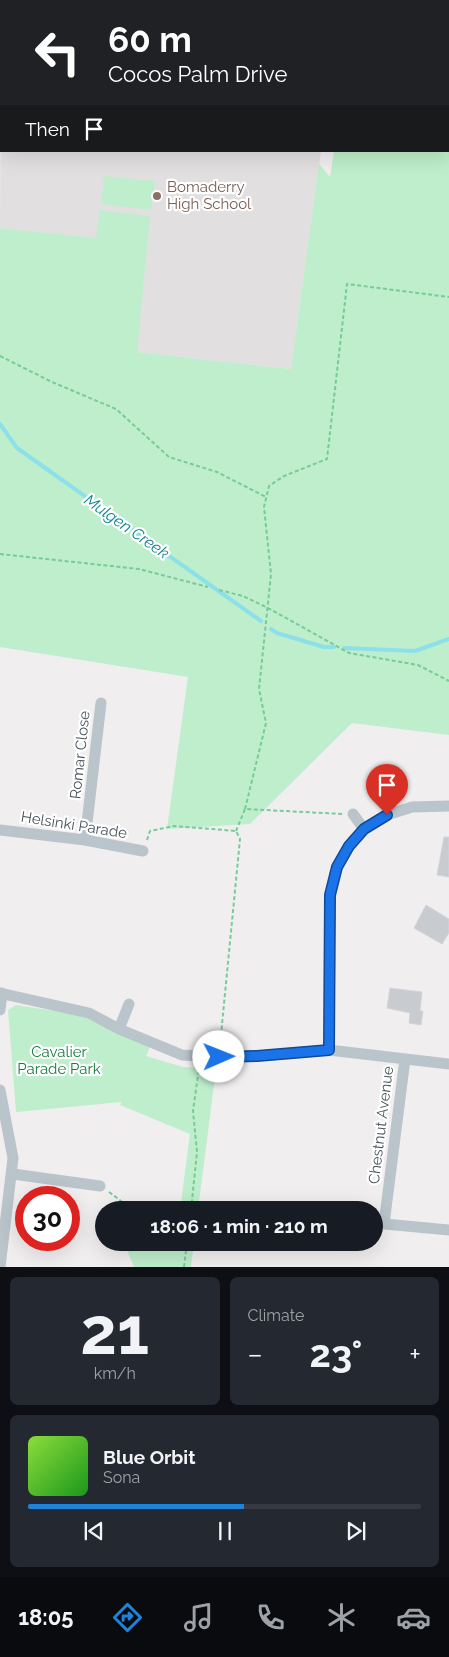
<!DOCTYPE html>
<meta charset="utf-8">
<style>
body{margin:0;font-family:Raleway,sans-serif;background:#242831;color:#f1f3f6;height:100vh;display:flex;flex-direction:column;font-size:19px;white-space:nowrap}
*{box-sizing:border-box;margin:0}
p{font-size:16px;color:#9ea1a6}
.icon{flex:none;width:28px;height:28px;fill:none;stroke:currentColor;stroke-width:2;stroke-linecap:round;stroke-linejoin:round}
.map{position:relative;height:1267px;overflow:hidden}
.panel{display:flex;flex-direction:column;gap:10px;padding:10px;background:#0d0f14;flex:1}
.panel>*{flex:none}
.banner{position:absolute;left:0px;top:0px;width:450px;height:152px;box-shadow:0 5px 20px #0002;background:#202124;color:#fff;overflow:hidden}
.speed{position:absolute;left:15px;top:1186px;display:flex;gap:10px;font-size:25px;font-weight:700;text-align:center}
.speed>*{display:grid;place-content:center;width:65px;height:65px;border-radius:50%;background:#171b24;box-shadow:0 5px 20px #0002;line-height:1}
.speed .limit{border:8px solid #d22;background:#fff;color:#111}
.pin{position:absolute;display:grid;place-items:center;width:42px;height:42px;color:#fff;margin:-51px -21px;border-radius:50% 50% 50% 0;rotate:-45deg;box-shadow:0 0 5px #0007}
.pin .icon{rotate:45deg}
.me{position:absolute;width:55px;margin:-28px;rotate:89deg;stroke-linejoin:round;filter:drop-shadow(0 0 4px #0008)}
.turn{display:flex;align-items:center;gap:18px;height:105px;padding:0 25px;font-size:22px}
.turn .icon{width:65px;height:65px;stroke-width:2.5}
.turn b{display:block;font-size:35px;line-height:42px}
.then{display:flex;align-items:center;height:48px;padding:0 25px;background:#0003;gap:10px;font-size:19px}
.big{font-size:38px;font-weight:700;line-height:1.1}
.panel .tile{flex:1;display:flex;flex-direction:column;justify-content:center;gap:8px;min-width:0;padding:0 18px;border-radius:8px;background:#242831}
.panel .dial{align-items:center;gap:0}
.dial b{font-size:65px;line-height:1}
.song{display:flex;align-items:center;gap:15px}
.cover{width:60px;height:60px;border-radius:8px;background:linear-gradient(135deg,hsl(90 70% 55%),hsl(120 70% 35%))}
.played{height:5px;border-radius:2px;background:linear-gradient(90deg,#1e84db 55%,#363941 55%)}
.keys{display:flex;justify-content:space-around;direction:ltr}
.heat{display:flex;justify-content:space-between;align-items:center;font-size:28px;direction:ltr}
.panel .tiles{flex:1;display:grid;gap:10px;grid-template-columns:1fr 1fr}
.tile:last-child{grid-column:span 2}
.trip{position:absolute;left:95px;top:1201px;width:288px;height:50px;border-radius:25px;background:#171b24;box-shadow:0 5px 20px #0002;font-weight:700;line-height:50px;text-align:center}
.dock{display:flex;height:80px;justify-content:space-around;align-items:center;background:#090b0e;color:#9ea1a6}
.dock .icon{width:35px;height:35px}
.dock .active{color:#1e84db}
.dock b{font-size:22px;color:#f1f3f6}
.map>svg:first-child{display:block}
.education{fill:#e2dfe0}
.green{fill:#beeecb}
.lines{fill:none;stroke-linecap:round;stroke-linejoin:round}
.stream{stroke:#8ce0e9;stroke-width:4}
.building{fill:#c8ccd1;stroke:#d3d5da}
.path{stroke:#77cb99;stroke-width:2;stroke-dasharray:4 2.5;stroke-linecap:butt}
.lane{stroke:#bac4cb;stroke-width:5.5}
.street{stroke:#bac4cb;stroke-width:11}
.route-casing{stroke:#114b97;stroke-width:12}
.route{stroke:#1a73e8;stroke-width:9}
.education-dot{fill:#8d6e63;stroke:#fff;stroke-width:2}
.labels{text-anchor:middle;stroke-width:4.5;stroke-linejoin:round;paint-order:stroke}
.education-label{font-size:15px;fill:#785e54;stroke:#fff;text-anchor:start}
.street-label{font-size:15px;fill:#47545b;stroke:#fff}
.park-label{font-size:15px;fill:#197b40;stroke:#fff}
.water-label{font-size:16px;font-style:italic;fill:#10818f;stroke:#fff}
</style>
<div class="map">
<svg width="449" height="1267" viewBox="0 0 449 1267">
<rect width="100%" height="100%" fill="#f1eeef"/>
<path class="education" d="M 7,0 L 342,0 L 7,1 Z
M 1,42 L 1,151 L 321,151 L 291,369 L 136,352 L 147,244 L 0,228 Z"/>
<path class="green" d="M 352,0 L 449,0 L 449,735 L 352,723 L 250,824 L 167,829 L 188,677 L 0,647 L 0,228 L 96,238 L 100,210 L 150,216 L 137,352 L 291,369 L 319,164 L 330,177 L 334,151 L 449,151 L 449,1 Z
M 104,176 L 155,181 L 151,210 L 101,204 Z
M 16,1005 L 86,1016 L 150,1047 L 146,1056 L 183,1067 L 216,1069 L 198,1210 L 180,1210 L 190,1134 L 120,1105 L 122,1102 L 16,1112 L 8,1010 Z
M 124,1243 L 194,1243 L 191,1267 L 134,1267 Z"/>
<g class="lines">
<path class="stream" d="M 0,424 L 17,448 L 261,621
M 271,629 L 277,633 L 324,647 L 334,647
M 344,648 L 415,651 L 449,639"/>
</g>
<path class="building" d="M 444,837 L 449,837 L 449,877 L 437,875 Z
M 426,905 L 449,919 L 449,933 L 442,944 L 414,928 Z
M 390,988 L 422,992 L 420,1011 L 423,1011 L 421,1025 L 409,1023 L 410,1013 L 387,1008 Z"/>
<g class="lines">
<path class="path" d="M 0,356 L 52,382 L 116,409 L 169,457 L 217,472 L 266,497
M 0,554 L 139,569 L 208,587
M 219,590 L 243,596 L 268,608 L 349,653 L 418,665 L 449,681
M 245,809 L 266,723 L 259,689 L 271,574 L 264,507 L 269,486 L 284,476 L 327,459 L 347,284 L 449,297
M 236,831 L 245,809 L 343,814
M 147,840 L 150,831 L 174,826 L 236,831 L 240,839 L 220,1045
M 109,1192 L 133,1210
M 191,1210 L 197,1152 L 193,1111 L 199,1068
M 178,1242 L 186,1248
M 184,1267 L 187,1242"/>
<path class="lane" d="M 328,1 L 329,0"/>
<path class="street" d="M 353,814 L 364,829
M 0,830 L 85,840 L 143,851
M 85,840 L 101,703
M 0,993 L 89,1013 L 119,1029 L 182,1055 L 219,1057 L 257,1056 L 329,1050 L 449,1064
M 0,1010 L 2,993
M 119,1029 L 129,1004
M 329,1050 L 330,895 L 337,867 L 349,846 L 364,829 L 387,815 L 412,807 L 449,806
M 0,1090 L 13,1158 L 0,1267
M 13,1174 L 100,1186
M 374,1223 L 449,1230
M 384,1224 L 405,1059"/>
</g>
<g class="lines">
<g class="route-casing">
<path id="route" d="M 219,1057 L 257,1056 L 329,1050 L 330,895 L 337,867 L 349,846 L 364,829 L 387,815"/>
</g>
<use href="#route" class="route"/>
</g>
<circle class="education-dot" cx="157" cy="196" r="5"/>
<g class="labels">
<g class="education-label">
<text x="167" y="192">Bomaderry<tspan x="167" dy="17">High School</tspan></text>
</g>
<g class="street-label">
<text transform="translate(80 755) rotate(-84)" y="5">Romar Close</text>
<text transform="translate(74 825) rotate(9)" y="5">Helsinki Parade</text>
<text transform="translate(381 1125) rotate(-83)" y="5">Chestnut Avenue</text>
</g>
<g class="park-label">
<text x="59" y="1057">Cavalier<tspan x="59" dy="17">Parade Park</tspan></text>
</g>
<g class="water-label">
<text transform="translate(127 526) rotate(35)" y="6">Mulgen Creek</text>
</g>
</g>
</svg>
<div class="speed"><div class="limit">30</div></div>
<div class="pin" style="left:387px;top:815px;background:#d93025"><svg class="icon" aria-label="arrive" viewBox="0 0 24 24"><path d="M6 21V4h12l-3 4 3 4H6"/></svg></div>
<svg class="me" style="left:219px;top:1057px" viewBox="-20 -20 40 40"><circle r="19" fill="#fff"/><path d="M0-13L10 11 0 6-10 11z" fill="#1a73e8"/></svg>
<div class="trip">18:06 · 1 min · 210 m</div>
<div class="banner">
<div class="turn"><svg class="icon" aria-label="left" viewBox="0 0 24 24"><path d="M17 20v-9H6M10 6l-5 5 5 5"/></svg><div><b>60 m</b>Cocos Palm Drive</div></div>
<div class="then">Then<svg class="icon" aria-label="arrive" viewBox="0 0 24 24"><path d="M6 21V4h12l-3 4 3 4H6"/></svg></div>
</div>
</div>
<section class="panel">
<div class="tiles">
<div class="tile dial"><b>21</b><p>km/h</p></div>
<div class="tile"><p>Climate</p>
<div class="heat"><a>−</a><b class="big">23°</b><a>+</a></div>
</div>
<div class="tile">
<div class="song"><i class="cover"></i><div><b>Blue Orbit</b><p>Sona</p></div></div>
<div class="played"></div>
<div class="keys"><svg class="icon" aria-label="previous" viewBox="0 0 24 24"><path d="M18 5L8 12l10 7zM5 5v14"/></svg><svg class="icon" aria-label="pause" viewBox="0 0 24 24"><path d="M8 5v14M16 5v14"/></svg><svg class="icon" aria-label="next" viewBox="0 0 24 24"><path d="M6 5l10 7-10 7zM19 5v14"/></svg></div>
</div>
</div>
</section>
<nav class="dock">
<b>18:05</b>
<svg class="icon active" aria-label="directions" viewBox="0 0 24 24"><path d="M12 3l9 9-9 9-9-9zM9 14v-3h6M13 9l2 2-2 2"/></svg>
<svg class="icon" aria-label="music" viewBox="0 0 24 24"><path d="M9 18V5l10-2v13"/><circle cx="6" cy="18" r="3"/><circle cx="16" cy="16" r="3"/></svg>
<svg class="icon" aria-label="phone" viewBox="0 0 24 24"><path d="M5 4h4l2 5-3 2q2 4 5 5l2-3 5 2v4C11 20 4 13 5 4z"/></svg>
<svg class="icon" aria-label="climate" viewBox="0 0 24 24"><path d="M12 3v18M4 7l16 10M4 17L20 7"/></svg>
<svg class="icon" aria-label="car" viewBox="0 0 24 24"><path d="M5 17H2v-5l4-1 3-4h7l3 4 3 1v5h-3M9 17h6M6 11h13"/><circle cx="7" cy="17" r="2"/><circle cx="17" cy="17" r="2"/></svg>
</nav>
